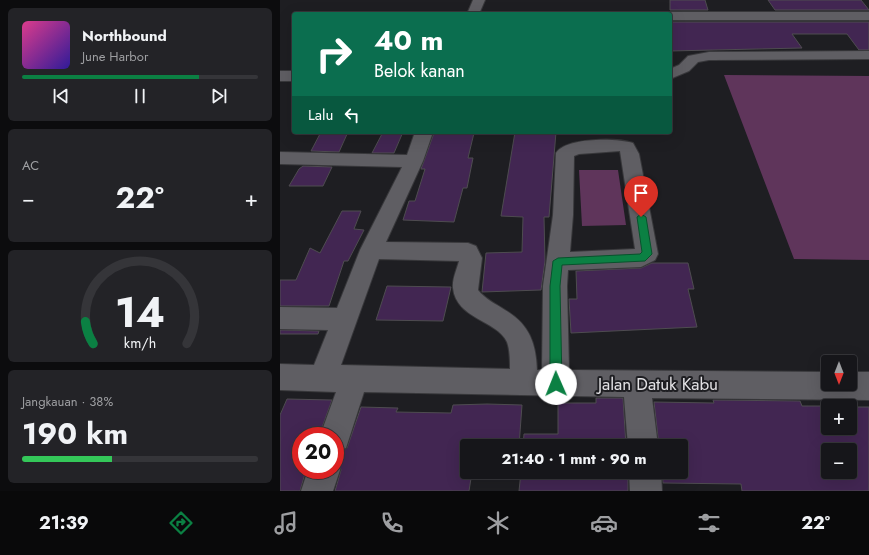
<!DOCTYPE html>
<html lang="id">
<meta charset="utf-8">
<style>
body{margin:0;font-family:Jost,sans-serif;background:#232327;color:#f1f3f6;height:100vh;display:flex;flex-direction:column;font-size:15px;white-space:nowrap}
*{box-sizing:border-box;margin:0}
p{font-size:13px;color:#9e9fa2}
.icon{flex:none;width:22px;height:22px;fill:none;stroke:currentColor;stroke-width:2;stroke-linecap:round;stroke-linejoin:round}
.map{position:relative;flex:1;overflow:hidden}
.sheet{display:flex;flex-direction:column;gap:8px;padding:8px;background:#0c0c0e;width:280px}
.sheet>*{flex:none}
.top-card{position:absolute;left:12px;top:12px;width:380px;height:122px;border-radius:4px;box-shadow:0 4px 16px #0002,0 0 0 1px #353539;background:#0b6e4f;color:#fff;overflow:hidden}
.needle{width:26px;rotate:180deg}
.fabs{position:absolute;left:541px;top:355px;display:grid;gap:8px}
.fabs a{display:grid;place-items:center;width:36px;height:36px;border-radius:4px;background:#16161a;box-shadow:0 4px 16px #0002,0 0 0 1px #353539;font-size:20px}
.speed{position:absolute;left:12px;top:427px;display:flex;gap:8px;font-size:20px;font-weight:700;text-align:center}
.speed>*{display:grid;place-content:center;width:52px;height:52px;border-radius:50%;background:#16161a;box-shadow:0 4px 16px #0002,0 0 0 1px #353539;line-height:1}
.speed .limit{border:6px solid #d22;background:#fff;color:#111}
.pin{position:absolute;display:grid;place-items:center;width:34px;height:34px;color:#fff;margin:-41px -17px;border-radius:50% 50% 50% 0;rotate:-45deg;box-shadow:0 0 4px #0007}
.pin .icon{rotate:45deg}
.me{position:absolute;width:44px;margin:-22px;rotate:359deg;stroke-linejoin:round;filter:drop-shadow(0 0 3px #0008)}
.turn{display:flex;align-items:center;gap:14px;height:84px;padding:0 16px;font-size:18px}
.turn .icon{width:52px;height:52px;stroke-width:2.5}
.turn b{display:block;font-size:28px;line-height:34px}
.then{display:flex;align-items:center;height:38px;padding:0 16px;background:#0003;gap:8px;font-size:15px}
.big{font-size:30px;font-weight:700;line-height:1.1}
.sheet .tile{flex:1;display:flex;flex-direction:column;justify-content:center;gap:6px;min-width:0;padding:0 14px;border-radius:6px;background:#232327}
.sheet .dial{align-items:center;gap:0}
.dial svg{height:104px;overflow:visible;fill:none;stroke:#353539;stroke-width:7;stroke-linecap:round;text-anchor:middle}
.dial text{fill:#f1f3f6;stroke:none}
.song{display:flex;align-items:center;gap:12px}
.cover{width:48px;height:48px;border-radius:6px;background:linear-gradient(135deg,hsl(330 70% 55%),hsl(250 70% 35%))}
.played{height:4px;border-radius:2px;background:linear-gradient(90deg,#0b8043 75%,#353539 75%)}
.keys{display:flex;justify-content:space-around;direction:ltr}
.heat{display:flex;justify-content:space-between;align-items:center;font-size:22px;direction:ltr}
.charge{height:6px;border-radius:3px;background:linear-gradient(90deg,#34c759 38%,#353539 0)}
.trip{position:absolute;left:180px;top:439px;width:228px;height:40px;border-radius:4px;background:#16161a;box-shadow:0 4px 16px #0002,0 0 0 1px #353539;font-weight:700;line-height:40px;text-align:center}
.tabs{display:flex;height:64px;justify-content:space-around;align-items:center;background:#09090a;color:#9e9fa2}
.tabs .icon{width:28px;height:28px}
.tabs .current{color:#0b8043}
.tabs b{font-size:18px;color:#f1f3f6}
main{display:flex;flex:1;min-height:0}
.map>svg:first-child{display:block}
.green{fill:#5f355b}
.building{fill:#422652;stroke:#4e4c50;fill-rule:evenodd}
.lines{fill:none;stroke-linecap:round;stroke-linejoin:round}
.minor-casing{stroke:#38383b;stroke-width:2}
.minor{fill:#5f5e63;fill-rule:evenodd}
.route{fill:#0b8043;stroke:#07532c}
.labels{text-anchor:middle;stroke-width:4;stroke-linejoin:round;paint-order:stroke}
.near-street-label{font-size:17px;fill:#e3e2e5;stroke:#1e1e22}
</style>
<main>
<section class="sheet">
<div class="tile">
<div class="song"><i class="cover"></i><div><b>Northbound</b><p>June Harbor</p></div></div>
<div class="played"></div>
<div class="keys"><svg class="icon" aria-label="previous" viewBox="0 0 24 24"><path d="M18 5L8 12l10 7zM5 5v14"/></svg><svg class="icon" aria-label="pause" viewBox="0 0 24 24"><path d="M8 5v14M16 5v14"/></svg><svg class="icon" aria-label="next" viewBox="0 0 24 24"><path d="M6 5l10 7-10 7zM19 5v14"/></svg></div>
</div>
<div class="tile"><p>AC</p>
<div class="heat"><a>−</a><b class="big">22°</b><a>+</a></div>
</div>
<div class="tile dial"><svg viewBox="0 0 100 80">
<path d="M14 69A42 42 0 1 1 86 69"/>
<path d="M14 69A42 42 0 0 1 8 52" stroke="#0b8043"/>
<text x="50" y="56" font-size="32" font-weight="700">14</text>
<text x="50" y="72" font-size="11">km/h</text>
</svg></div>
<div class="tile"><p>Jangkauan · 38%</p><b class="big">190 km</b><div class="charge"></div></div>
</section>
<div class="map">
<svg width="589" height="491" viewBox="0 0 589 491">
<rect width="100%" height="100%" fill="#1e1e22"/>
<path class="green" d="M 444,75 L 589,76 L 589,260 L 514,259 Z
M 299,170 L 338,170 L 346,225 L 302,226 Z"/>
<path class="building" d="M 390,0 L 425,0 L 428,10 L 390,10 Z
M 488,0 L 581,0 L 589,10 L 495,10 Z
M 390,22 L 589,22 L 589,50 L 579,50 L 567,34 L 512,34 L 522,48 L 390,51 Z
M 41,132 L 68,132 L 59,152 L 31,151 Z
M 103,132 L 123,132 L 114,153 L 92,153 Z
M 235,132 L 276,132 L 269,217 L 264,217 L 265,261 L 261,290 L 202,292 L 206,253 L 242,252 L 243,217 L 221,216 Z
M 154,133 L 194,133 L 188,158 L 193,158 L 187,188 L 183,188 L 174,222 L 123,220 L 129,201 L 135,201 L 145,169 L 141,169 Z
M 23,166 L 52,167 L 43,186 L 9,186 L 19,169 Z
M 62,211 L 81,211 L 74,229 L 84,230 L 68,261 L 64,261 L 49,306 L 0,306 L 0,280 L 16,280 L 30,248 L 40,253 Z
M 372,263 L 408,263 L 414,289 L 408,289 L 417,327 L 291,333 L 289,299 L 297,299 L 296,271 L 361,268 Z
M 107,286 L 171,287 L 163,321 L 96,320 Z
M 0,330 L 39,331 L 38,334 L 0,334 Z
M 316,398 L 343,398 L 346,446 L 243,446 L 244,434 L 278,434 L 278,403 L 316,403 Z
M 7,399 L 52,400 L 39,436 L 21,436 L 21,470 L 26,470 L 20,491 L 0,491 L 0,415 Z
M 433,400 L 520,401 L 522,406 L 548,406 L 548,428 L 570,428 L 570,407 L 589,407 L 589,491 L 462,491 L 461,484 L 383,483 L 382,472 L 401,472 L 401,446 L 379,446 L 374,402 L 434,403 ZM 548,450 L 570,450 L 570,472 L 548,472 Z
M 207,404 L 242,405 L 239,446 L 187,446 L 187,472 L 192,472 L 189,491 L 55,491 L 61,470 L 55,458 L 55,453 L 67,448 L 81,407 L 118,408 L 116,412 L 171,413 L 173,405 Z
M 241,472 L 348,472 L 348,491 L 239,491 Z"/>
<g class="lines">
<g class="minor-casing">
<path id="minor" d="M 193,0 L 205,0 L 199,14 L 187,14 Z
M 390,12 L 589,12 L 589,20 L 390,20 L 390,14 L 385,14 Z
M 589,51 L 589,59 L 429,60 L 418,62 L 409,71 L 390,79 L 390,69 L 399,65 L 408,56 L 429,52 Z
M 0,71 L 14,71 L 14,81 L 0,81 Z
M 135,132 L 153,132 L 143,161 L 106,242 L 188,243 L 196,246 L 202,258 L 198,290 C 205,299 216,304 225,310 C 249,324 256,343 257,370 L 262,370 L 263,286 L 273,215 L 276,153 C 286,137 337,138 353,143 L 359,154 L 378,254 L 375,260 L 361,267 L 288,270 L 287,286 L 289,370 L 548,372 L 548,384 L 570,384 L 570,372 L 589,372 L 589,400 L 372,398 L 378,446 L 348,446 L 344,397 L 84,392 L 66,448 L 55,452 L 55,436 L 40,436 L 56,392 L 0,390 L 0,364 L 34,365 L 48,330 L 0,329 L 0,307 L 57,308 L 80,250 L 122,167 L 0,164 L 0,152 L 127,155 ZM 340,151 L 355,249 L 290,252 L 293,215 L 294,156 L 299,154 ZM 99,259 L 179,261 C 177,269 172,279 173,288 C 176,319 217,320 227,342 C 230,350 230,361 230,369 L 61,365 Z
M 55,459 L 60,470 L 53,491 L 21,491 L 28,470 L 55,470 Z
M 349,472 L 381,472 L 382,491 L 350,491 Z"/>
</g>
<use href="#minor" class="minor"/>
</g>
<path class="route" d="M 361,214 L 366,217 L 372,254 L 365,261 L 282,265 L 280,286 L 282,384 L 280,387 L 276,389 L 272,387 L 270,384 L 270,286 L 273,261 L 278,258 L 360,254 L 362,252 L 357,217 Z"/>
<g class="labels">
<g class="near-street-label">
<text x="378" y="390">Jalan Datuk Kabu</text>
</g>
</g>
</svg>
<div class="fabs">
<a><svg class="needle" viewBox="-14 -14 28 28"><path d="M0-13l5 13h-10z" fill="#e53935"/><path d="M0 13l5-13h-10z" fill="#9e9fa2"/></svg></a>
<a>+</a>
<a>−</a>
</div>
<div class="speed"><div class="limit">20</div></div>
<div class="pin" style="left:361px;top:217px;background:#d93025"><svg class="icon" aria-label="arrive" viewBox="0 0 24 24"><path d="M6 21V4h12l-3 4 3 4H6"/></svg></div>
<svg class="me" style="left:276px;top:384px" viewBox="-20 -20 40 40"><circle r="19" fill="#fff"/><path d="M0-13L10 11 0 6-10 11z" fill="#0b8043"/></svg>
<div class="trip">21:40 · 1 mnt · 90 m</div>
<div class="top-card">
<div class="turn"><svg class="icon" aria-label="right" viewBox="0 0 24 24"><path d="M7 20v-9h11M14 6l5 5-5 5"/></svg><div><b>40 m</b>Belok kanan</div></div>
<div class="then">Lalu<svg class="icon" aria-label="left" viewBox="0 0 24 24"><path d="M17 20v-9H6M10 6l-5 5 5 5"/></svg></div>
</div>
</div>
</main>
<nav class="tabs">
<b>21:39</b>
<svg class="icon current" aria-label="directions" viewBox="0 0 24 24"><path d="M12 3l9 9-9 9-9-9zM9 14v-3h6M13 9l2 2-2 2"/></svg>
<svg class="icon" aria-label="music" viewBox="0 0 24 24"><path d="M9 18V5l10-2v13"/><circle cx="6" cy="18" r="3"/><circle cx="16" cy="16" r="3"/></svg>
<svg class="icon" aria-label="phone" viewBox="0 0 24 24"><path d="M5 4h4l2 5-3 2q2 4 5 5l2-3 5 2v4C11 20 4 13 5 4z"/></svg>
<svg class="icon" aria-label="climate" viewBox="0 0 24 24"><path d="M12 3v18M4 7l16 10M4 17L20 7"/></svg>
<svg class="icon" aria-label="car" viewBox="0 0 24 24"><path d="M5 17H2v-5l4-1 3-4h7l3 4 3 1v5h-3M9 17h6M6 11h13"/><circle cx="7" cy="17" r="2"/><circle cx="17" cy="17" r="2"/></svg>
<svg class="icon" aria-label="filters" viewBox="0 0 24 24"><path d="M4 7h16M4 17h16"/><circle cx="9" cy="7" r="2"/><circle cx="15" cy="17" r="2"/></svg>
<b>22°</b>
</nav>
